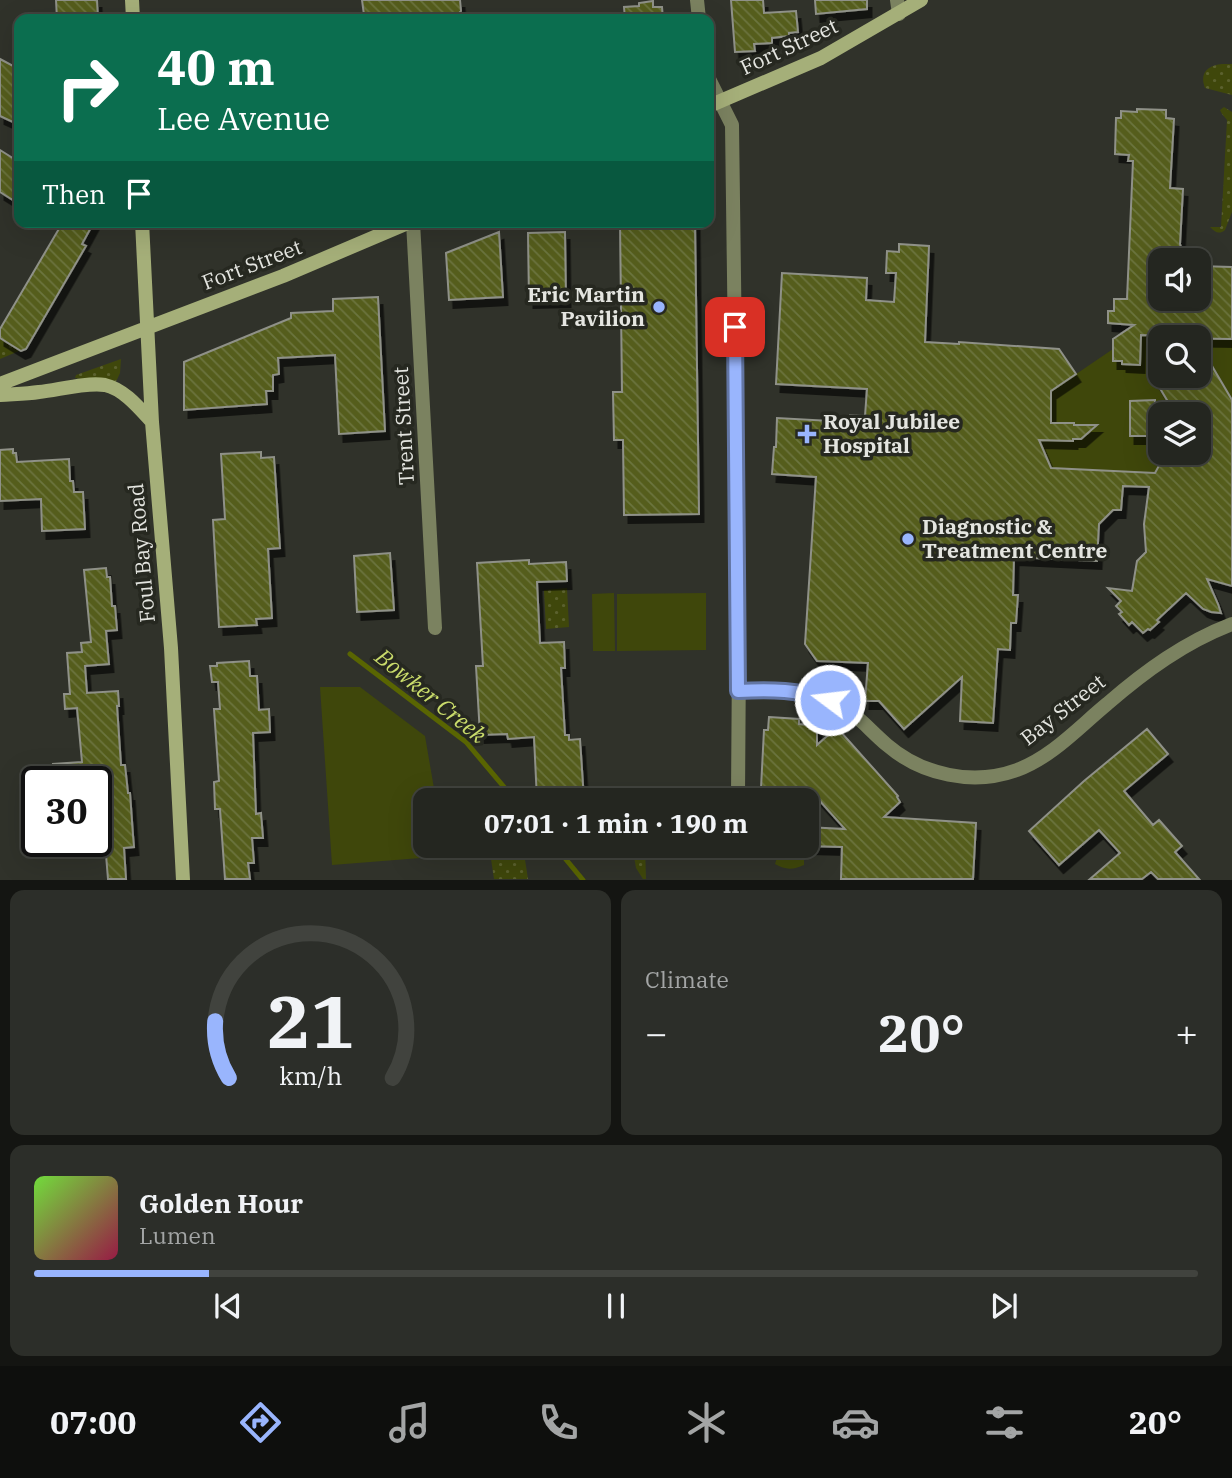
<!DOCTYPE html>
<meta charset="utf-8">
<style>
body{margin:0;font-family:"IBM Plex Serif",serif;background:#2c2e29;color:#f1f3f6;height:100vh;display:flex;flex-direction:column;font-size:26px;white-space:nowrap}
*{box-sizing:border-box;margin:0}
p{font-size:23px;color:#a3a5a5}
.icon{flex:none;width:38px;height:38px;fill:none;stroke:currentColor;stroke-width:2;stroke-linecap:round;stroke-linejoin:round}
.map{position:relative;height:880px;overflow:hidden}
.sheet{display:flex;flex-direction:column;gap:10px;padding:10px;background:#141512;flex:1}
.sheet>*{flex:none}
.banner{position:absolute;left:14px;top:14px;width:700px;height:214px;border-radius:14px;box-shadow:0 7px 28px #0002,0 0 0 2px #41433e;background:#0b6e4f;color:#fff;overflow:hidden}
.controls{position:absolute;left:1148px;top:248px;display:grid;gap:14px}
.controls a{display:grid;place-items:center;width:63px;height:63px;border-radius:14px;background:#242620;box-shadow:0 7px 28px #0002,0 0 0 2px #41433e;font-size:35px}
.speed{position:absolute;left:21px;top:766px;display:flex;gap:14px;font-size:35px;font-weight:700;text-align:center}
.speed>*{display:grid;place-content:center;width:91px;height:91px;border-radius:50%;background:#242620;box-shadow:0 7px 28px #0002,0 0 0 2px #41433e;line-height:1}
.speed .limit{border:4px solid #111;border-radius:10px;background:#fff;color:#111}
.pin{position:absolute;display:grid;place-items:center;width:60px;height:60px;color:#fff;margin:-30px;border-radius:14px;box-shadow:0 4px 10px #0006}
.me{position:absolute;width:77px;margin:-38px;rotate:285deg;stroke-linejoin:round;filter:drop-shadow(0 0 5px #0008)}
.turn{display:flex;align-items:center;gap:24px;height:147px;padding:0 28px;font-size:32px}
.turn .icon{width:91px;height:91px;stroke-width:2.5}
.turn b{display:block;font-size:49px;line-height:60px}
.then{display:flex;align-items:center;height:66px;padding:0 28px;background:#0003;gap:14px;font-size:26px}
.big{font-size:52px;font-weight:800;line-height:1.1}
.sheet .widget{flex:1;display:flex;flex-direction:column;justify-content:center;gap:10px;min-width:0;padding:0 24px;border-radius:14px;background:#2c2e29}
.sheet .dial{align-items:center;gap:0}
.dial svg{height:182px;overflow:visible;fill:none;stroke:#41433e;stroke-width:7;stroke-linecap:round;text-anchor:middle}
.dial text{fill:#f1f3f6;stroke:none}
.song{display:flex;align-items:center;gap:21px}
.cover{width:84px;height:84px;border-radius:10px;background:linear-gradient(135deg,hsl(100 70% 55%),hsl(340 70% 35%))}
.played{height:7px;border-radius:4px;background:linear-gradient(90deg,#99b5fd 15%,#41433e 15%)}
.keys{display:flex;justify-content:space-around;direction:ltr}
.heat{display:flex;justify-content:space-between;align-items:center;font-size:38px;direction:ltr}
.sheet .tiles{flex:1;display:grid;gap:10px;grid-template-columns:1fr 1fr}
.widget:last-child{grid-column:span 2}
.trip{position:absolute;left:413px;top:788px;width:406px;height:70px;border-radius:14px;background:#242620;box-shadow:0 7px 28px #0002,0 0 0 2px #41433e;font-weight:800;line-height:70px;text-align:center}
.tab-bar{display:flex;height:112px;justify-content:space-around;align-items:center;background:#0e0f0d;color:#a3a5a5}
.tab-bar .icon{width:49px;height:49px}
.tab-bar .active{color:#99b5fd}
.tab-bar b{font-size:32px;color:#f1f3f6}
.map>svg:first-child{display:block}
.grass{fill:url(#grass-dots)}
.garden{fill:#3f470b}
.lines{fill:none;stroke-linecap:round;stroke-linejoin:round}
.stream{stroke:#596502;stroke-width:5}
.building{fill:url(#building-back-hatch);stroke:#8f9188;stroke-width:2;filter:url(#shadow)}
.minor{stroke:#7b8260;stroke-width:14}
.secondary{stroke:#a5af79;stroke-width:14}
.route-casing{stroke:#6376a4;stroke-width:18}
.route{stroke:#99b5fd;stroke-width:12}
.poi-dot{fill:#99b5fd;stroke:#262820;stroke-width:2.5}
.labels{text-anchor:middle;stroke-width:7;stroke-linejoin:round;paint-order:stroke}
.street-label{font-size:21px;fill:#e4e5e0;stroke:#262820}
.poi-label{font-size:21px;font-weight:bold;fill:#e4e5e0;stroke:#262820;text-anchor:start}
.water-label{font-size:23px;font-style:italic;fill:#c9db6b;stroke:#262820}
</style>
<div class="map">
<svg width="1232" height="880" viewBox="0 0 1232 880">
<defs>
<pattern id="grass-dots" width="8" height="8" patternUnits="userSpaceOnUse" patternTransform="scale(1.75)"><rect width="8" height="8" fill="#3f470b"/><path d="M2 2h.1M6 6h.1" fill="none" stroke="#5b612e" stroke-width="1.8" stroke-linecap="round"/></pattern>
<pattern id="building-back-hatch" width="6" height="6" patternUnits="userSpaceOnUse" patternTransform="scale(1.75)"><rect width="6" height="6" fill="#545d1d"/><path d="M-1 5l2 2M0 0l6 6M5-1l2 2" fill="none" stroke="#6c743e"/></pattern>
<filter id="shadow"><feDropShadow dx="4.5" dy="8" stdDeviation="0" flood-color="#0009"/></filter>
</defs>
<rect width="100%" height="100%" fill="#30322a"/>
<path class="grass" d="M 1222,64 L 1232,64 L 1232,95 L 1205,88 C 1199,73 1208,65 1222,64 Z
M 1224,107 L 1232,112 L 1232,212 L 1225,230 C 1219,235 1215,232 1210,227 L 1221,227 L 1227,120 L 1222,114 L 1220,110 Z
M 0,339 L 19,351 L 0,359 Z
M 121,359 L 120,373 L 115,384 L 75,378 L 76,375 Z
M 567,588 L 569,627 L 546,629 L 544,590 Z
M 632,845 L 645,845 L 646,879 L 643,879 L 636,868 Z
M 524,853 L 528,879 L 494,879 L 491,859 Z"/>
<path class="garden" d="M 1141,335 L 1166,336 L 1166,338 L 1160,338 L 1160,376 L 1165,376 L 1167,380 L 1157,387 L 1162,394 L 1163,394 L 1176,415 L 1160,415 L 1160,453 L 1166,453 L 1155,473 L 1050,468 L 1030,423 L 1043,440 L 1072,441 L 1073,439 L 1081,439 L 1086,434 L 1086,429 L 1082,425 L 1074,425 L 1074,423 L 1051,423 L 1032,404 L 1113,349 L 1114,361 L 1122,361 L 1123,364 L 1139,365 Z
M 1199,338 L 1232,339 L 1232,400 L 1203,352 L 1199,354 Z
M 614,593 L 615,651 L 593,651 L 592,594 Z
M 706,593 L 706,650 L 617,651 L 617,594 Z
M 320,687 L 360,687 L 425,736 L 436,800 L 425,800 L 425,845 L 444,845 L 446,856 L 332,865 Z
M 457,845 L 488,845 L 488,850 L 459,855 Z
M 765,845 L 804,846 L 804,865 C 793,870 785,870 775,864 L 778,854 L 767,853 Z"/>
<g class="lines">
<path class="stream" d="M 350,654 L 466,742 L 515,800
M 554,845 L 583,880"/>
</g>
<path class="building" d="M 56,0 L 97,0 L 98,19 L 57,19 Z
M 362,0 L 460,0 L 461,11 L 454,19 L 425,19 L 418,13 L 364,15 Z
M 731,0 L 763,0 L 764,13 L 796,11 L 798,32 L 789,33 L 789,36 L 772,38 L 772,43 L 754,44 L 755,51 L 735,52 Z
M 815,0 L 867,0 L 867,9 L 816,14 Z
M 653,1 L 653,7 L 662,7 L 663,19 L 625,19 L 624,7 L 639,6 L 639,3 Z
M 0,59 L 19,69 L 19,116 L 15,123 L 0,116 Z
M 1137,109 L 1166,110 L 1166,118 L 1174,119 L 1170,188 L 1183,189 L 1180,244 L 1186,261 L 1160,261 L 1160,299 L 1199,299 L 1199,266 L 1232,267 L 1232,339 L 1166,338 L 1166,336 L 1141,335 L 1140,365 L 1122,364 L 1122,361 L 1113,361 L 1113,339 L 1134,325 L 1108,323 L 1108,311 L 1114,311 L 1114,299 L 1127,299 L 1133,161 L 1128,161 L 1129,155 L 1115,154 L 1116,118 L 1121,118 L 1121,111 L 1137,112 Z
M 0,150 L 19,162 L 19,204 L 0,192 Z
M 63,222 L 94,222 L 82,244 L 86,246 L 26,349 L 21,351 L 0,338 L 0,329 Z
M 620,222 L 695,222 L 699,514 L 624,515 L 623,440 L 614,440 L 613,392 L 622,392 Z
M 499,232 L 503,297 L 449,300 L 446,253 Z
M 565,232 L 566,299 L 529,300 L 528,233 Z
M 899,244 L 929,246 L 925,342 L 959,344 L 959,342 L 1059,349 L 1076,374 L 1051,391 L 1051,423 L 1074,423 L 1074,425 L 1097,425 L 1081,439 L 1073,439 L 1073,441 L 1039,440 L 1051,468 L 1155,473 L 1166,453 L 1199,453 L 1199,415 L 1176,415 L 1158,385 L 1173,376 L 1199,376 L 1199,344 L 1232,400 L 1232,586 L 1207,579 L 1218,604 L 1221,613 L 1211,612 L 1203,609 L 1186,593 L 1157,620 L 1159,622 L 1150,630 L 1148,629 L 1143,633 L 1132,622 L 1129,625 L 1119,614 L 1122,612 L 1116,606 L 1121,601 L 1108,588 L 1132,591 L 1137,561 L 1146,552 L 1144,524 L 1149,487 L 1123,486 L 1121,510 L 1113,510 L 1099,524 L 1097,561 L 1014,557 L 1013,595 L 1018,595 L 1016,623 L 1011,623 L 1010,650 L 998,649 L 993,723 L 960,721 L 962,677 L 904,729 L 879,701 L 865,701 L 868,663 L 817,661 L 805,644 L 816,477 L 772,474 L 774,447 L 776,447 L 777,418 L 849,422 L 850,415 L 865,416 L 867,389 L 776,384 L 782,273 L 867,278 L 866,300 L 894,302 L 896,273 L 886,273 L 887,251 L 899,252 Z
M 378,297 L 385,431 L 339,434 L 335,355 L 278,358 L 279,374 L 273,375 L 273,391 L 266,391 L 267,404 L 184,410 L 184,362 L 291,318 L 291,313 L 333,311 L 333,299 Z
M 1155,400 L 1153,436 L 1130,436 L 1130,401 Z
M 13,449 L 13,453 L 16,453 L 17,462 L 69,459 L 70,481 L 73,481 L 74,492 L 83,492 L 85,529 L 42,531 L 41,499 L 0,501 L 0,450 Z
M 261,452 L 261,458 L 274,457 L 280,548 L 268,549 L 272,618 L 256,619 L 257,625 L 219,627 L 213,520 L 225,519 L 221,454 Z
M 390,553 L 394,610 L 357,612 L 354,556 Z
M 529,560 L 529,564 L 566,562 L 567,581 L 537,582 L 540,643 L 564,642 L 565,668 L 561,668 L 565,735 L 569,735 L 569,740 L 580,739 L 584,800 L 537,800 L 534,737 L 508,739 L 507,734 L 480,735 L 476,666 L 483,666 L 477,563 Z
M 106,568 L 107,577 L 110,577 L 112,606 L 115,606 L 117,630 L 106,631 L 109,664 L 85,666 L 87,693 L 118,691 L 119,706 L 117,706 L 121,765 L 125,765 L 128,793 L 130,793 L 133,835 L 134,847 L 124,848 L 126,879 L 108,879 L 103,818 L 100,819 L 97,778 L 54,780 L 53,764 L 82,762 L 77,708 L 65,709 L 64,694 L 70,694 L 67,653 L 82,652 L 81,643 L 91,642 L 84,570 Z
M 249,661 L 250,676 L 257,676 L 259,710 L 269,709 L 270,732 L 253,733 L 256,814 L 261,813 L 263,838 L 252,838 L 254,863 L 248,863 L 250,879 L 225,879 L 220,809 L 215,809 L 214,782 L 219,781 L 214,709 L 220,709 L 218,682 L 212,682 L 210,666 L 217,666 L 217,663 Z
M 769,717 L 799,719 L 799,724 L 817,726 L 817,745 L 835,729 L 839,732 L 840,731 L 898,796 L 897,797 L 900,802 L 884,817 L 976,823 L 973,879 L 841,879 L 842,847 L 807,846 L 807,827 L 845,829 L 811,791 L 761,788 L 764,730 L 768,730 Z
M 1147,729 L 1168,754 L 1124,791 L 1153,825 L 1159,820 L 1182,846 L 1175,852 L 1199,879 L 1158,879 L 1151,872 L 1142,879 L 1090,879 L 1120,853 L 1099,830 L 1059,865 L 1029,831 L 1084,781 Z"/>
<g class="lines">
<path class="minor" d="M 697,0 L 699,19
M 897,0 L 899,14
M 709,79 L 732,125 L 739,654 L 738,796
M 413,222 L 435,628
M 738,691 C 770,689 804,687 833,702 C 857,713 867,728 887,745 C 922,775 973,786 1017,770 C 1052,757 1079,727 1107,704 C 1145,671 1185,642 1232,624"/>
<path class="secondary" d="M 132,0 L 133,19
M 709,106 L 821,58 L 921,0
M 142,222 L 152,422 L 171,648 L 183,880
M 0,384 L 283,276 L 410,222
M 0,395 C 13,394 26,394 39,392 C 58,390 86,382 105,385 C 124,389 140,409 152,422"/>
</g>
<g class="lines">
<g class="route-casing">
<path id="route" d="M 735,327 L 738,691 C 773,689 797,690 830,700"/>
</g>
<use href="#route" class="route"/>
</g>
<g class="poi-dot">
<circle cx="659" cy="307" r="7"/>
<path d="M803.5 423.5h7v7h7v7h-7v7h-7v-7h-7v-7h7z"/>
<circle cx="908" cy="539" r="7"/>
</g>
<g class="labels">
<g class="street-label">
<text transform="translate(789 47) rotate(-25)" y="7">Fort Street</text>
<text transform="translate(252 265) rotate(-21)" y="7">Fort Street</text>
<text transform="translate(404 426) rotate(-93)" y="7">Trent Street</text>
<text transform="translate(142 553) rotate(-95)" y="7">Foul Bay Road</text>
<text transform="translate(1063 710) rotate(-38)" y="7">Bay Street</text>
</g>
<g class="poi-label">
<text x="645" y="302" text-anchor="end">Eric Martin<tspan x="645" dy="24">Pavilion</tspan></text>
<text x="823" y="429">Royal Jubilee<tspan x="823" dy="24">Hospital</tspan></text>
<text x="922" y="534">Diagnostic &amp;<tspan x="922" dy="24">Treatment Centre</tspan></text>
</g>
<g class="water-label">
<text transform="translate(431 696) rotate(39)" y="8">Bowker Creek</text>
</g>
</g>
</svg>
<div class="controls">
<a><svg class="icon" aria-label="sound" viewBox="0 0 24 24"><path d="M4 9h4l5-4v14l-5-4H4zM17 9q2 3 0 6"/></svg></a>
<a><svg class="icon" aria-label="search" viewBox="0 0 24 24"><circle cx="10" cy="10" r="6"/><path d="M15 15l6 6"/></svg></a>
<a><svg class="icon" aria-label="layers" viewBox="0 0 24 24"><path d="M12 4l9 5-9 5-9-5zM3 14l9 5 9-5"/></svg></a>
</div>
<div class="speed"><div class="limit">30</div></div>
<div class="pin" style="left:735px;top:327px;background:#d93025"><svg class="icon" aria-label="arrive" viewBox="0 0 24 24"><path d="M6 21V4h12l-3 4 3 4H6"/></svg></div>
<svg class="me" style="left:830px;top:700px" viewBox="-20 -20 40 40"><circle r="17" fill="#99b5fd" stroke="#fff" stroke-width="3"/><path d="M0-11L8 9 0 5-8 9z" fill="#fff"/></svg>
<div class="trip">07:01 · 1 min · 190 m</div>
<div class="banner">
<div class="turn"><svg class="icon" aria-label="right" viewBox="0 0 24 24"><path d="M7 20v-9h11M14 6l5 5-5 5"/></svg><div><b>40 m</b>Lee Avenue</div></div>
<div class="then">Then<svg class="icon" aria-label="arrive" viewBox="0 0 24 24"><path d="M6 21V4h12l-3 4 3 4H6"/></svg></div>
</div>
</div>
<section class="sheet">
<div class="tiles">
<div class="widget dial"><svg viewBox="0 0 100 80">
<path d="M14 69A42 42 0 1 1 86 69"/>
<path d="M14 69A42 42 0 0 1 8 44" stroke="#99b5fd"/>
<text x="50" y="56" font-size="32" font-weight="700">21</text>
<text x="50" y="72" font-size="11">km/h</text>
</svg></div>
<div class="widget"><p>Climate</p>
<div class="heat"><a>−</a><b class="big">20°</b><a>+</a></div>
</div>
<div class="widget">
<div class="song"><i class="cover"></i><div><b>Golden Hour</b><p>Lumen</p></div></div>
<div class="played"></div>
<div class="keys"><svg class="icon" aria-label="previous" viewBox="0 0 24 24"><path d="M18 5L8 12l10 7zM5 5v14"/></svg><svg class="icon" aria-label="pause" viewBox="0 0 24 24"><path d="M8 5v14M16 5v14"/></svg><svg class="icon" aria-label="next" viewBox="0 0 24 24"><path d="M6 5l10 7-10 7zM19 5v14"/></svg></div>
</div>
</div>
</section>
<nav class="tab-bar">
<b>07:00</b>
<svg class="icon active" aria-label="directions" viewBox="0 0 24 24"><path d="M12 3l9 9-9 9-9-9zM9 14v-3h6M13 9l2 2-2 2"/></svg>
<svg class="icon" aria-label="music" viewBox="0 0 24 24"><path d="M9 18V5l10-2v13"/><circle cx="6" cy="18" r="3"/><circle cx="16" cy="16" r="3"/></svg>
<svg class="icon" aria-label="phone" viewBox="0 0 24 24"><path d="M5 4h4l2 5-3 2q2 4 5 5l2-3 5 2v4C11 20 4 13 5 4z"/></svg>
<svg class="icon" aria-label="climate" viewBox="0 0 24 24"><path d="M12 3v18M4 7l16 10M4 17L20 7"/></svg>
<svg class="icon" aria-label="car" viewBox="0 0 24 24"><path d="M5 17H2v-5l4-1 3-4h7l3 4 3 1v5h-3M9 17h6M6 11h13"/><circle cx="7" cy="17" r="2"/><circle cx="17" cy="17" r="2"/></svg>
<svg class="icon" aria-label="filters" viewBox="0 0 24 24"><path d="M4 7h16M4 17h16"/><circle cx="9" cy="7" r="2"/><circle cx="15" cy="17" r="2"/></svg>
<b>20°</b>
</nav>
